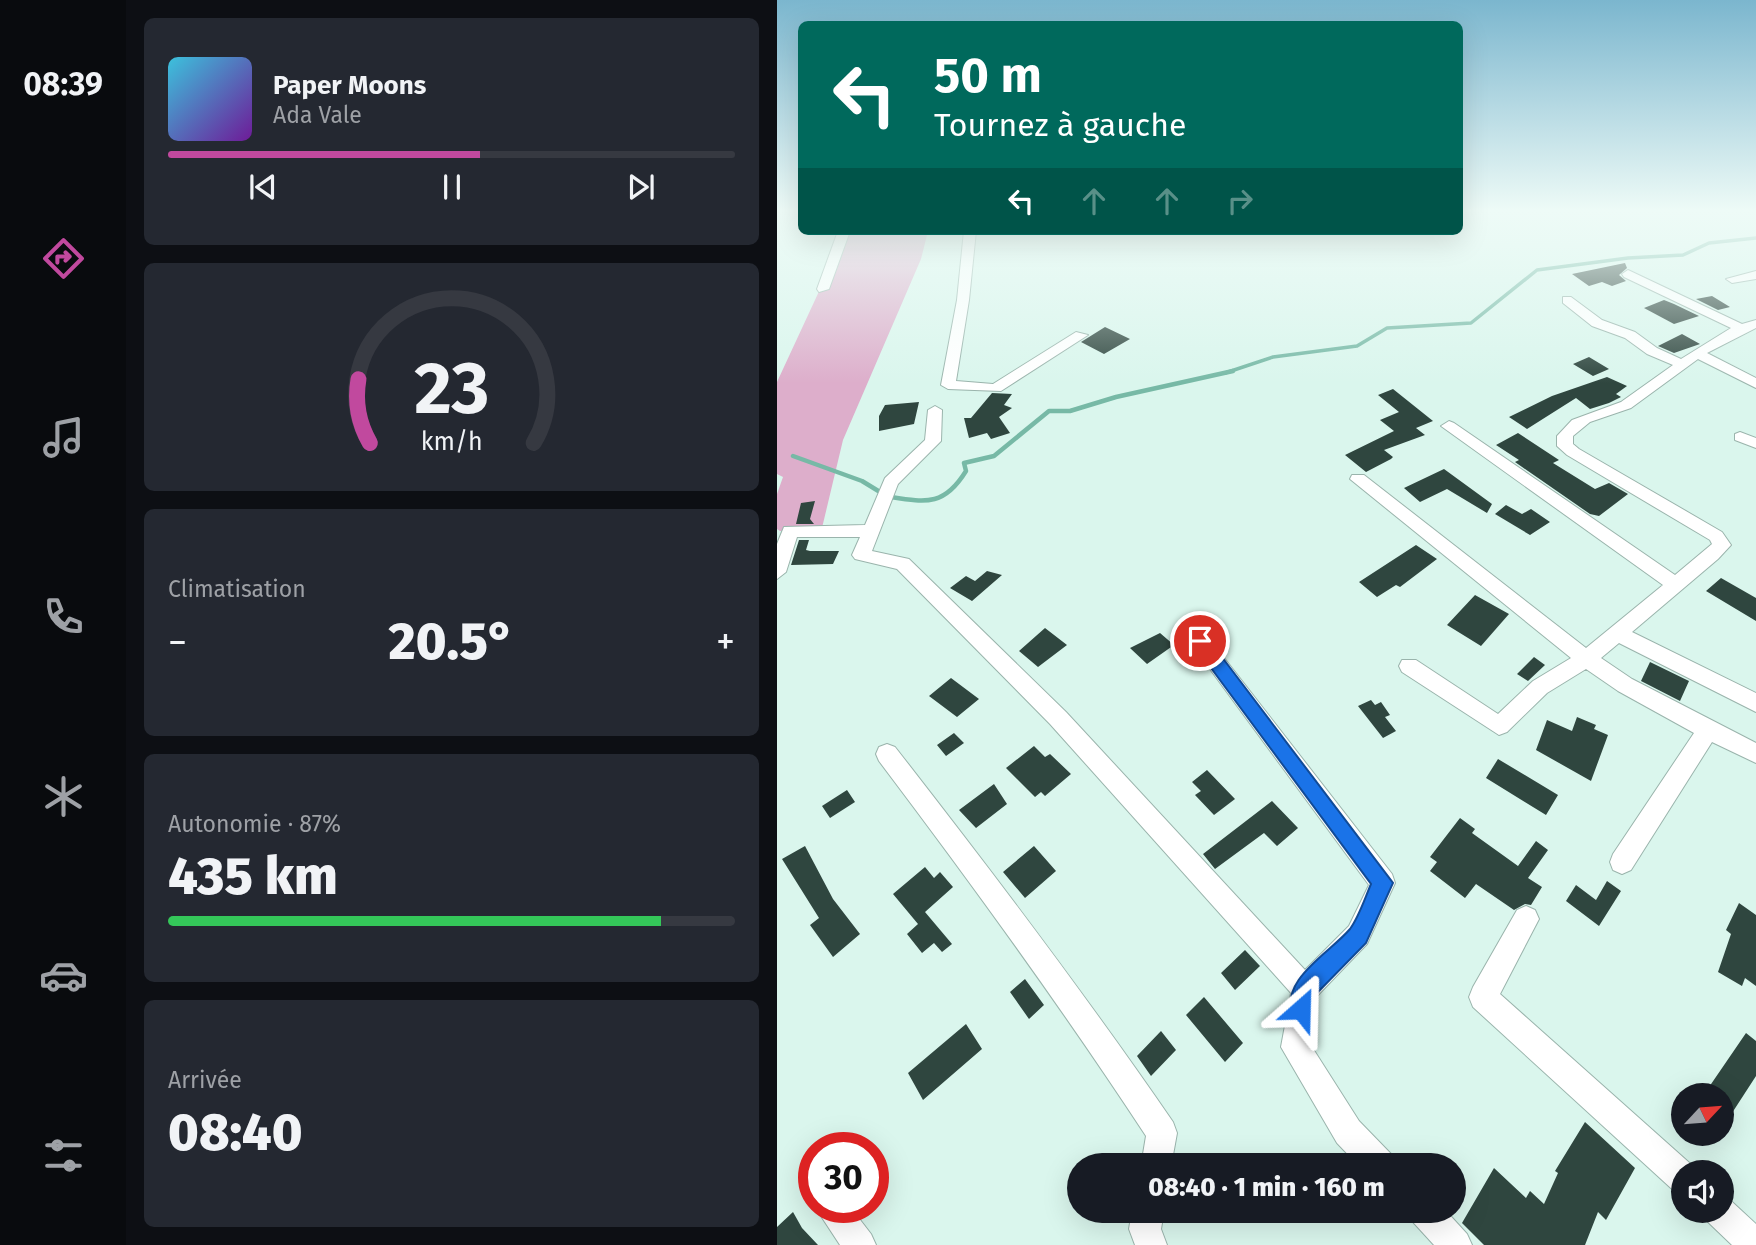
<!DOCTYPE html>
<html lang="fr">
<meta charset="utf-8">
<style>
body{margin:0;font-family:"Fira Sans",sans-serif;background:#242831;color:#f1f3f6;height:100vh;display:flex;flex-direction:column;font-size:26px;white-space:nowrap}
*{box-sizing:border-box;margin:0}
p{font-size:23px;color:#9ea1a6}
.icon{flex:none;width:38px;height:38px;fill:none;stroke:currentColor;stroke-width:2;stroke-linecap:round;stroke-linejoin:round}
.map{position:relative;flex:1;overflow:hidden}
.details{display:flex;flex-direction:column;gap:18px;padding:18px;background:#0d0f14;width:651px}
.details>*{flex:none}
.top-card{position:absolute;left:21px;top:21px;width:665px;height:214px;border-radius:10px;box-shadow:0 7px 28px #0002;background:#00695c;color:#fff;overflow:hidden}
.needle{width:46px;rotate:64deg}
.buttons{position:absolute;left:894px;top:1083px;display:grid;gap:14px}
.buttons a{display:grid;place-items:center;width:63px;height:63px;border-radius:50%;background:#171b24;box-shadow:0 7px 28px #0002;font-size:35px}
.speed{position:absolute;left:21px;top:1132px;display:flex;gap:14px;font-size:35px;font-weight:700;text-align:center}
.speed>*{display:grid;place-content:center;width:91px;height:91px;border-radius:50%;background:#171b24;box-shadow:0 7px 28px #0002;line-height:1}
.speed .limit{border:10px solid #d22;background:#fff;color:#111}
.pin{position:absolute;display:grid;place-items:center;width:60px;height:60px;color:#fff;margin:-30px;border:4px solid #fff;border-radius:50%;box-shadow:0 2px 7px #0007}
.me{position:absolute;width:77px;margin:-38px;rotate:25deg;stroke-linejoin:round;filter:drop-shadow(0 0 5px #0008)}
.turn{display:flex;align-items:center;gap:24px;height:147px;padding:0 21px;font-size:32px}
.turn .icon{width:91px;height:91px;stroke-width:2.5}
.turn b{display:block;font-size:49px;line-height:60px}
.lanes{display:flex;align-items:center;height:66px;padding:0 21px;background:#0003;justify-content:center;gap:35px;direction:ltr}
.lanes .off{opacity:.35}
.big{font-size:52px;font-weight:800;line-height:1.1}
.details .card{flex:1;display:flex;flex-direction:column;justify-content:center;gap:10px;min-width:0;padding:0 24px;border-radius:10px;background:#242831}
.details .dial{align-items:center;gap:0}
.dial svg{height:182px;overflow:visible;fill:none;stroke:#363941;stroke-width:7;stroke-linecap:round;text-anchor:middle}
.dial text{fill:#f1f3f6;stroke:none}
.song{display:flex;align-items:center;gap:21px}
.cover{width:84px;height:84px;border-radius:10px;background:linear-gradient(135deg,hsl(190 70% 55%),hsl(280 70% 35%))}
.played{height:7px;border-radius:4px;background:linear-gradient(90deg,#c1499e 55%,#363941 55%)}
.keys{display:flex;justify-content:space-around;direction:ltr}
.heat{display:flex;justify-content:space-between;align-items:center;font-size:38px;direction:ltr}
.charge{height:10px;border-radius:5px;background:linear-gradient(90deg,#34c759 87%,#363941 0)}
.trip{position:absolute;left:290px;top:1153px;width:399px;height:70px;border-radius:35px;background:#171b24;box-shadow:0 7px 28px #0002;font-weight:800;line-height:70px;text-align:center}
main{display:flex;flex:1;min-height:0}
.tabs{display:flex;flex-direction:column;width:126px;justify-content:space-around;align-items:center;background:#090b0e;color:#9ea1a6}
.tabs .icon{width:49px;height:49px}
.tabs .active{color:#c1499e}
.tabs b{font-size:32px;color:#f1f3f6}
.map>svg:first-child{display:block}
.green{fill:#ddaecb}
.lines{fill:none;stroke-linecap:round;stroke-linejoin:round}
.stream-far1{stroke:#77b9a6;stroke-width:3.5}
.stream{stroke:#77b9a6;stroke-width:4.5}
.building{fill:#2f463f}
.minor-casing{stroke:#9ab4ac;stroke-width:2}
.minor{fill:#fff;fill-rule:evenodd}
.route{fill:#1a73e8;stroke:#114b97;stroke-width:2}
</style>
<main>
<nav class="tabs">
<b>08:39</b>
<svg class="icon active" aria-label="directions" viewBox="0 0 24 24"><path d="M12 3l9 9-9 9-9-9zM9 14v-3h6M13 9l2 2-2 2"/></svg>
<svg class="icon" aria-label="music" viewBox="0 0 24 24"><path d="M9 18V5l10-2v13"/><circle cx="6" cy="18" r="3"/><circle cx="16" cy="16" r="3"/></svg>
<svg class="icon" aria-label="phone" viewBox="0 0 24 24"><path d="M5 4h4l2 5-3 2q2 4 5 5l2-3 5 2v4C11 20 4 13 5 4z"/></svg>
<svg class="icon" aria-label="climate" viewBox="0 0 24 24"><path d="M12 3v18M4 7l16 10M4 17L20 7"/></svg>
<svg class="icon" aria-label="car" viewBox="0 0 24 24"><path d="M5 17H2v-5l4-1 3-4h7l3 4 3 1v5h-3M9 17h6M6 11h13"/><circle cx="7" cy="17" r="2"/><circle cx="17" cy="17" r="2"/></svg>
<svg class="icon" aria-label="filters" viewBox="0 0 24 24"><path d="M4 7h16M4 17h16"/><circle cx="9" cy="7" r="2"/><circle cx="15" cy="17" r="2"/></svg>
</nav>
<section class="details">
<div class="card">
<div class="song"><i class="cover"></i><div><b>Paper Moons</b><p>Ada Vale</p></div></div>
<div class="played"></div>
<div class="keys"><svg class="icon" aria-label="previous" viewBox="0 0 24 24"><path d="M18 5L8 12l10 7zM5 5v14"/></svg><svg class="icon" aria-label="pause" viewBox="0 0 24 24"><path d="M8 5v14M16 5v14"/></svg><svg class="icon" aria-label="next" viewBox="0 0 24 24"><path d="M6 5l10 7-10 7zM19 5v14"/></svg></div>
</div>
<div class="card dial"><svg viewBox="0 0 100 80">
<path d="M14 69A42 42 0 1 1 86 69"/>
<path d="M14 69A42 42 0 0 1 9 41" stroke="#c1499e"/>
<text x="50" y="56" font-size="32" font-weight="700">23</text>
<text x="50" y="72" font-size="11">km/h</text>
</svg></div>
<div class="card"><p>Climatisation</p>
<div class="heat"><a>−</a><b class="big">20.5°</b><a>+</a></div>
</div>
<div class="card"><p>Autonomie · 87%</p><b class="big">435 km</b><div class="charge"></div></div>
<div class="card"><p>Arrivée</p><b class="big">08:40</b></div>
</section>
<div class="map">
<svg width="979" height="1245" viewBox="0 0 979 1245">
<rect width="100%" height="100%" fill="#daf6ed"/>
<path class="green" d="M 70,231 L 151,231 L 144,259 L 66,440 L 45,528 L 3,531 L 0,529 L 0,494 L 6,477 L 0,474 L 0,382 Z"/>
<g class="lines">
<path class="stream-far1" d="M 448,373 L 496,357 L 580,346 L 610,328 L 694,323 L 760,270 L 851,258 L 906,255 L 932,243 L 979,238"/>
<path class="stream" d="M 16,456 L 85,481 L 103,492
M 114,497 C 151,503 168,505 189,471 L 187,463 L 217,456 L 272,411 L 293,411 L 339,397 L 456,371"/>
</g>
<path class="building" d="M 848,263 L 850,268 L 842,275 L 849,281 L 835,286 L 825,282 L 812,286 L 795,274 Z
M 935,296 L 953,307 L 941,310 L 919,299 Z
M 887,300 L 897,304 L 922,316 L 897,324 L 867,308 Z
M 328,327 L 353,339 L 327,354 L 304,342 Z
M 905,334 L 923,344 L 897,353 L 881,346 Z
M 812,357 L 832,369 L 816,376 L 796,364 Z
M 830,377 L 850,386 L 839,394 L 844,397 L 832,403 L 813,409 L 799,398 L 750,429 L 732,417 L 775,396 Z
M 616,389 L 656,421 L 639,428 L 648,435 L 607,450 L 616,457 L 614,459 L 589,472 L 568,455 L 617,431 L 603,420 L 622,412 L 601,395 Z
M 215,393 L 235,394 L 227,405 L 235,408 L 222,417 L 233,433 L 214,439 L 210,433 L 192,438 L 187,418 L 194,418 Z
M 142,402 L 137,424 L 102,431 L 102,416 L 108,405 Z
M 741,433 L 782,460 L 776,463 L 818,489 L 832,483 L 851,494 L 822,516 L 813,514 L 738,462 L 742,460 L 719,445 Z
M 667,469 L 715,504 L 710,513 L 670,489 L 643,502 L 627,488 Z
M 38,501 L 33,519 L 37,524 L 19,524 L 24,503 Z
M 729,505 L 745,514 L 754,509 L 773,522 L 753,535 L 718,514 Z
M 22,540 L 32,540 L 29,550 L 33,551 L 62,551 L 56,564 L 14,565 Z
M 639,545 L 660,559 L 623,587 L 619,585 L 600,597 L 582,582 Z
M 210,571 L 225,575 L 195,601 L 173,588 L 189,576 L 198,581 Z
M 944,578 L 979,598 L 979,621 L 929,591 Z
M 698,595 L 732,614 L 704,646 L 670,625 Z
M 268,628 L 290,645 L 261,667 L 242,651 Z
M 383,633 L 397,645 L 370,664 L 353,648 Z
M 757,657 L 768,665 L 751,681 L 740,674 Z
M 873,662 L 912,681 L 903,701 L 864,681 Z
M 174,678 L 202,699 L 180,717 L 152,696 Z
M 594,700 L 598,705 L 604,702 L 613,715 L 608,717 L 619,731 L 606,738 L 581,706 Z
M 800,717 L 819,725 L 817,729 L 831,735 L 814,781 L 759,750 L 770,720 L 795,731 Z
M 177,733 L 187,743 L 169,756 L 160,745 Z
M 257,746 L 268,757 L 273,754 L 294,774 L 268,796 L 264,792 L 258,797 L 229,768 Z
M 721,759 L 781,795 L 769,815 L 709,778 Z
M 430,770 L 458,799 L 437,815 L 418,795 L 424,791 L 415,782 Z
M 217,784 L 230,804 L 199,828 L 182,810 Z
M 70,790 L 78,802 L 53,818 L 45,806 Z
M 495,801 L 521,828 L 500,846 L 487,833 L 438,869 L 426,854 Z
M 683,818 L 698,829 L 695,833 L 741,866 L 759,841 L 771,850 L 751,878 L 765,887 L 754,905 L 748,904 L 737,910 L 699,884 L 688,898 L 653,871 L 660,862 L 653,857 Z
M 28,846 L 56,899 L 83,934 L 56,957 L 33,925 L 42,918 L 5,859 Z
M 257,846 L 279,871 L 248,898 L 226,872 Z
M 148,867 L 157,878 L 163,872 L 176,887 L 148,912 L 175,944 L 165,952 L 157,943 L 145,953 L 130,934 L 141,924 L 116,894 Z
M 830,881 L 844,891 L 822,926 L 789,901 L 799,885 L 819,900 Z
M 962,903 L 979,915 L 979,986 L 968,978 L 965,986 L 941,972 L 954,934 L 949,930 Z
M 468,950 L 483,966 L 458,990 L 444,973 Z
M 248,979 L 267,1005 L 252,1019 L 233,992 Z
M 427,997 L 466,1043 L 448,1062 L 409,1015 Z
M 189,1024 L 205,1049 L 146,1100 L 131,1073 Z
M 384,1031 L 399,1050 L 374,1076 L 360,1056 Z
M 969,1033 L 979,1041 L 979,1076 L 955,1113 L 945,1104 L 945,1096 L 936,1096 L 930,1090 Z
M 808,1122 L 858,1168 L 829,1220 L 821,1212 L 808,1245 L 707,1245 L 685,1223 L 717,1168 L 749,1198 L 753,1191 L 767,1204 L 781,1173 L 778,1171 Z
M 16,1212 L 25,1228 L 41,1245 L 0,1245 L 0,1227 Z"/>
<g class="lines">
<g class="minor-casing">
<path id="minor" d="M 61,231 L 73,231 L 52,289 L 42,292 L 40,289 Z
M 187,231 L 199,231 L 192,300 L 179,381 L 216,384 L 299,332 L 311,335 L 224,391 L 171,389 L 164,385 L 180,300 Z
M 851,270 L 965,324 L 979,320 L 979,328 L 930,353 L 979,378 L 979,388 L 921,359 L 854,408 L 813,422 L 796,436 L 796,444 L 802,449 L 945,532 L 954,545 L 941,559 L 855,632 L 979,693 L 979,712 L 842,643 L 824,658 L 855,679 L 979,743 L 979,763 L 935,742 L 854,870 L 845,874 L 836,870 L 833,862 L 836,854 L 917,733 L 841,691 L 809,669 L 770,693 L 730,732 L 722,735 L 625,672 L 622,666 L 625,660 L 639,660 L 721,714 L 756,681 L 794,658 L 573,479 L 575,475 L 587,475 L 809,648 L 886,585 L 664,426 L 672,421 L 677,423 L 898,575 L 935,544 L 933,540 L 790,455 L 780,446 L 780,436 L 795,420 L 844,402 L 896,365 L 870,354 L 848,338 L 815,326 L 786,303 L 786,297 L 794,297 L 825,320 L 858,332 L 880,348 L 904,359 L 954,328 L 847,277 L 845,274 Z
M 979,271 L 979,279 L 955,283 L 949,279 Z
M 158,406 L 165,410 L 164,441 L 121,484 L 95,551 L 132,559 L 289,712 L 528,970 L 572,926 L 592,885 L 416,646 L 413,641 L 416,636 L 430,636 L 615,874 L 618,883 L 590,944 L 540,996 L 533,1044 L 582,1121 L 615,1155 L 619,1166 L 582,1166 L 560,1143 L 504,1047 L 514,993 L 273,724 L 120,569 L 78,559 L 75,555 L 83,537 L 20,537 L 9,572 L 0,579 L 0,544 L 7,527 L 88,525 L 108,478 L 148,440 L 151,410 Z
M 963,432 L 979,438 L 979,448 L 958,440 L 958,434 Z
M 110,744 L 118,747 C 214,870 308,994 396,1122 L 400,1133 L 394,1166 L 364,1166 L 369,1136 C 285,1008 195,884 102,761 L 99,754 L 102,747 Z
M 749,906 L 758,910 L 762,919 L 723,994 L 917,1167 L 919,1172 L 906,1172 L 906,1193 L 895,1189 L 696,1007 L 692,997 L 696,987 L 740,910 Z
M 945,1196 L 953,1200 L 979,1224 L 979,1245 L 955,1245 L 931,1222 L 926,1211 L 945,1211 Z
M 44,1208 L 74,1208 L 94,1234 L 99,1245 L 63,1245 L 42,1213 Z
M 355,1211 L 387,1211 L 384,1229 L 390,1245 L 358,1245 L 352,1229 Z
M 631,1211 L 669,1211 L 690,1234 L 695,1245 L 657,1245 L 636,1222 Z"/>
</g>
<use href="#minor" class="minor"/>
</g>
<linearGradient id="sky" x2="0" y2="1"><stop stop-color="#7bb6ce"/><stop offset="0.55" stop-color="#eefbf7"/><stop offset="1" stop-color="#eefbf7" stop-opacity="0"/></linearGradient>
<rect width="979" height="383" fill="url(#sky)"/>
<path class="route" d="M 423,634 L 429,636 L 616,883 L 589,943 L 538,995 L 532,1017 L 524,1020 L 516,1017 C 501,980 553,953 573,929 C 582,917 588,898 594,884 L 417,645 L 417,636 Z"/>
</svg>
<div class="buttons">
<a><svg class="needle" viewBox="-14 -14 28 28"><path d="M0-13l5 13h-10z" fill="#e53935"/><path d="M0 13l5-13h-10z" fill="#9ea1a6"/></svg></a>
<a><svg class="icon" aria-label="sound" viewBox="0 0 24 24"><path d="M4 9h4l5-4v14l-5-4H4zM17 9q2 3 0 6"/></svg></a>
</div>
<div class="speed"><div class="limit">30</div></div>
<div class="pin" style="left:423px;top:641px;background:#d93025"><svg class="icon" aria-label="arrive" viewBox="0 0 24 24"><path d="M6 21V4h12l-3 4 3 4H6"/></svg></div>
<svg class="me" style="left:524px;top:1009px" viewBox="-20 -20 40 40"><path d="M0-17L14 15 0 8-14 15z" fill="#1a73e8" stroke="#fff" stroke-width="4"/></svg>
<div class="trip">08:40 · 1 min · 160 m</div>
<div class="top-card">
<div class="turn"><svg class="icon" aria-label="left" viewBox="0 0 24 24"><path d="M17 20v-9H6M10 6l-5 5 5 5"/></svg><div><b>50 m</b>Tournez à gauche</div></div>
<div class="lanes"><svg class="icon" aria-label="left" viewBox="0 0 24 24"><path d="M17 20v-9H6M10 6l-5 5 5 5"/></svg><svg class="icon off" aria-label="ahead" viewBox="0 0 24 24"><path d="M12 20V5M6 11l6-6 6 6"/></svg><svg class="icon off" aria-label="ahead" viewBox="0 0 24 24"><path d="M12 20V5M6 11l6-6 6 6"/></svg><svg class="icon off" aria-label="right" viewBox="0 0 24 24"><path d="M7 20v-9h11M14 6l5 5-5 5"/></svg></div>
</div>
</div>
</main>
